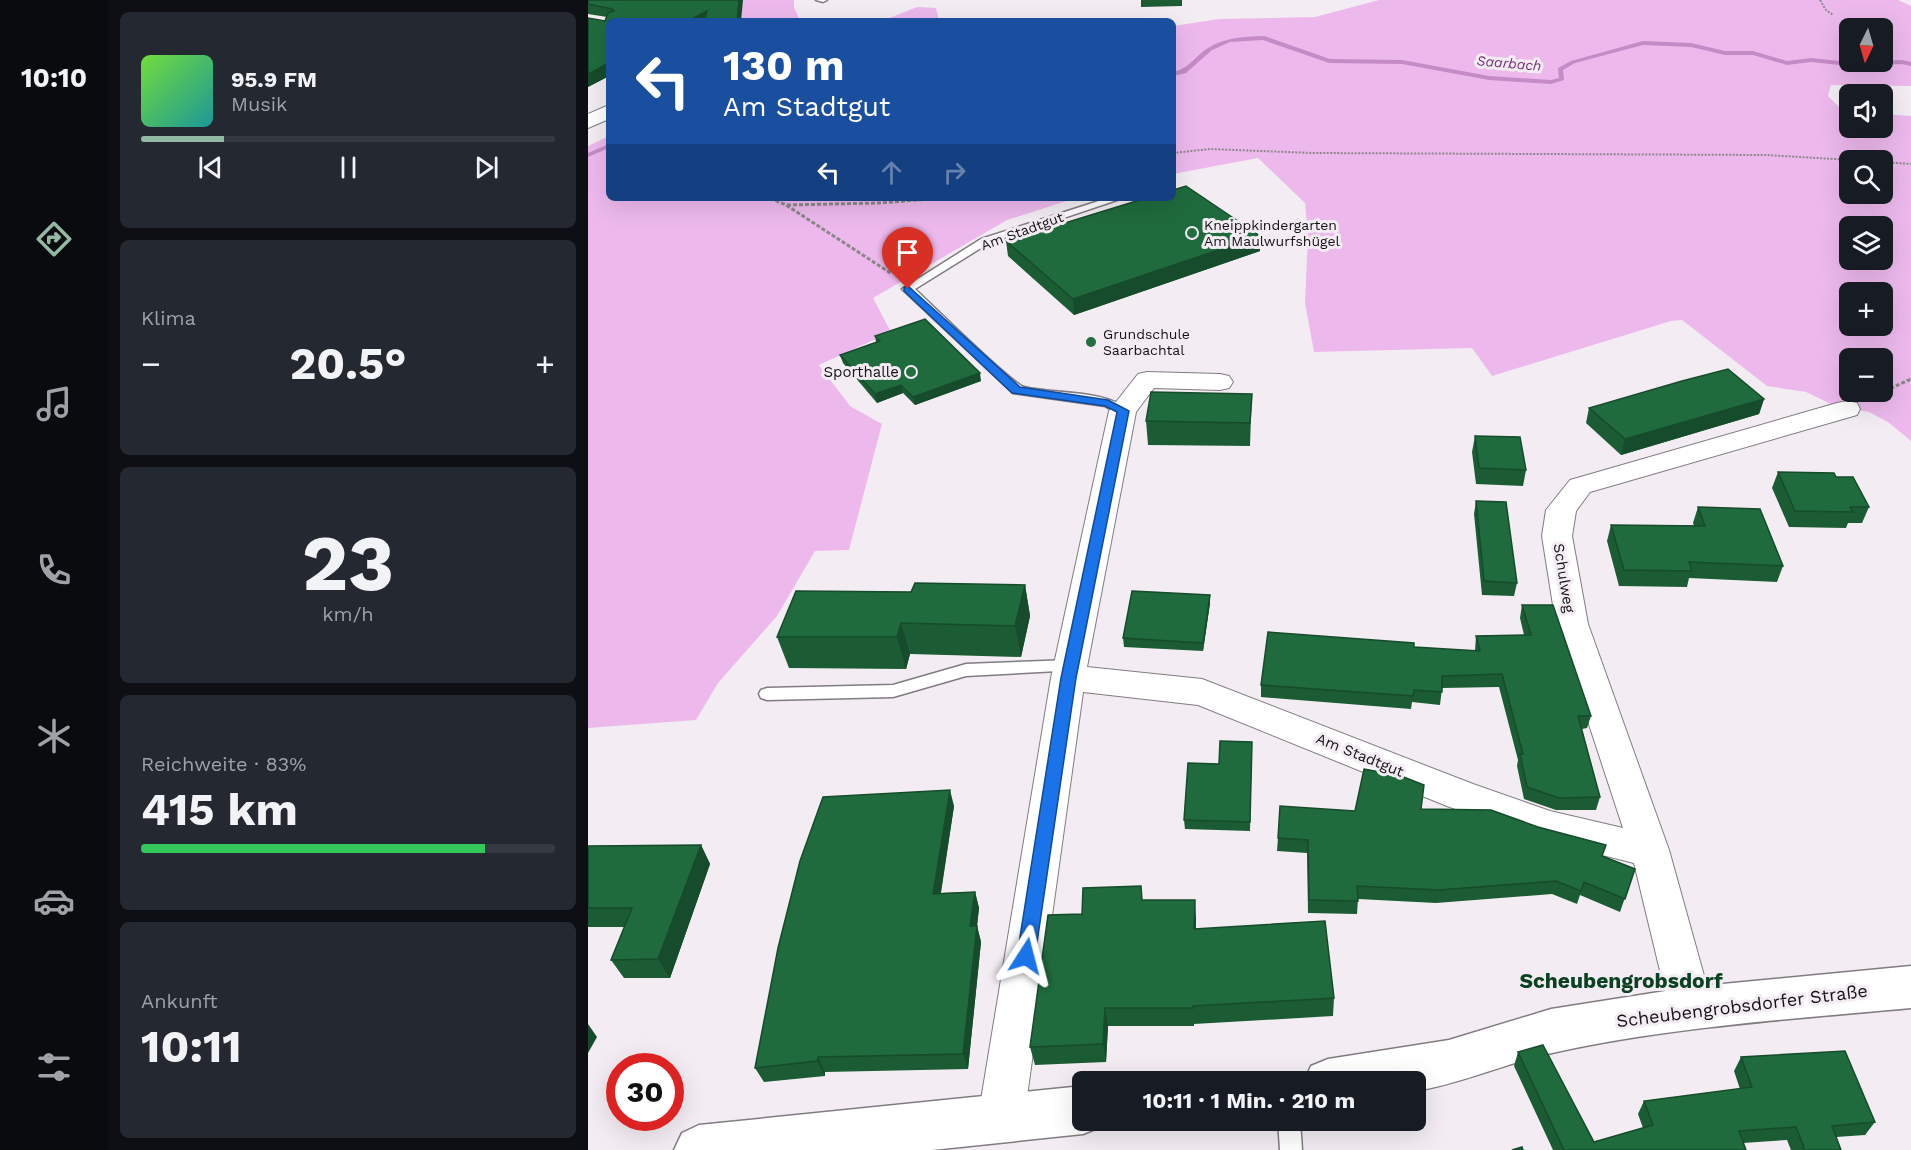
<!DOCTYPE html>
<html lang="de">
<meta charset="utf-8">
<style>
body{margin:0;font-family:"Work Sans",sans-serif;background:#242831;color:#f1f3f6;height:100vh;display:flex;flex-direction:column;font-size:22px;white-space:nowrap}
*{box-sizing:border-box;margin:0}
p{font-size:20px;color:#9ea1a6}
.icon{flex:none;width:33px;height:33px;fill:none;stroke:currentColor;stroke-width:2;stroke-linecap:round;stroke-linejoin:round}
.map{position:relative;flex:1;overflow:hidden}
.details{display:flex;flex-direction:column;gap:12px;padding:12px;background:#0d0f14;width:480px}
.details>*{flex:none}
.banner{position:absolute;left:18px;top:18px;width:570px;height:183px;border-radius:9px;box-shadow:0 6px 24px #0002;background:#1a4fa0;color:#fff;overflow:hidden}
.needle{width:39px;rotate:185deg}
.controls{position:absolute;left:1251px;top:18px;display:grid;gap:12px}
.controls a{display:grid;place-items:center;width:54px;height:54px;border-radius:9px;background:#171b24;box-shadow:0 6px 24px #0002;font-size:30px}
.speed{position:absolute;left:18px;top:1053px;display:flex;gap:12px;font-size:30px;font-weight:700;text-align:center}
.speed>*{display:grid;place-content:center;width:78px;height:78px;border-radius:50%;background:#171b24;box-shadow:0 6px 24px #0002;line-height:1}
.speed .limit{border:9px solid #d22;background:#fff;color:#111}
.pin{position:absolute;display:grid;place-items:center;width:51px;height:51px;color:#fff;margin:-62px -26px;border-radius:50% 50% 50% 0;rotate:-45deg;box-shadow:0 0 6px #0007}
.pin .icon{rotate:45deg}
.me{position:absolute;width:66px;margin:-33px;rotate:9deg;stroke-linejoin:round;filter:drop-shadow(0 0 4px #0008)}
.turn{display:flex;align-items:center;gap:21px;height:126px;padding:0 18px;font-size:27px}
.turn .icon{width:78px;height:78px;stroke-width:2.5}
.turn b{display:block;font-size:42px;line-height:51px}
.lanes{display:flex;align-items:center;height:57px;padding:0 18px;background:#0003;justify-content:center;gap:30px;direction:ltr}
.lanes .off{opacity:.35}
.big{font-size:45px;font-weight:700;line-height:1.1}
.details .widget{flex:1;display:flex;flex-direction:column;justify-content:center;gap:9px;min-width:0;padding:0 21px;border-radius:9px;background:#242831}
.details .dial{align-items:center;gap:0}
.dial b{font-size:78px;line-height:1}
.song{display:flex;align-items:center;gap:18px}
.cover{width:72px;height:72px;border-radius:9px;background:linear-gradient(135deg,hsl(100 70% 55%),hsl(180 70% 35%))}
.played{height:6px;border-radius:3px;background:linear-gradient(90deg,#93b8a4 20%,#363941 20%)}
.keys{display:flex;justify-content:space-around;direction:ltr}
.heat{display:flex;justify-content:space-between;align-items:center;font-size:33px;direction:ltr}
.charge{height:9px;border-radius:4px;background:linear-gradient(90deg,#34c759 83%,#363941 0)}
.trip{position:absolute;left:484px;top:1071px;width:354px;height:60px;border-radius:9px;background:#171b24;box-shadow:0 6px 24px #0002;font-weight:700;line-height:60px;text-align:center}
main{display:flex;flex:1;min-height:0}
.tabs{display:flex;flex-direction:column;width:108px;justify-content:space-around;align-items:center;background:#090b0e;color:#9ea1a6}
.tabs .icon{width:42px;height:42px}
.tabs .on{color:#93b8a4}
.tabs b{font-size:27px;color:#f1f3f6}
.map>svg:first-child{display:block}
.green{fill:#edb9ed;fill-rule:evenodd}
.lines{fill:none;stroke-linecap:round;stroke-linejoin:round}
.stream{fill:#c58bc6;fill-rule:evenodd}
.service-casing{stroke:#817c81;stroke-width:3}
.minor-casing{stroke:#817c81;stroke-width:2}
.secondary-casing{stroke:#817c81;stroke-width:3}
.path-far1{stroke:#8b878b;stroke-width:2;stroke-dasharray:2 1.5;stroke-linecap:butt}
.path{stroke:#8b878b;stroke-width:3;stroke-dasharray:4 2;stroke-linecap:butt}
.service{fill:#fff;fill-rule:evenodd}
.minor{fill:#fff;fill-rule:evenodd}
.secondary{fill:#fff;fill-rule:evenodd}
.wall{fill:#1b5c34}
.shaded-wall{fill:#164b2b}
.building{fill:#1f6b3d;stroke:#164b2b;stroke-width:1.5}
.route{fill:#1a73e8;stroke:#114b97;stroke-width:1.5}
.poi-dot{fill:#216f3f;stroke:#f3edf3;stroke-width:2}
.labels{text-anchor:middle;stroke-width:6;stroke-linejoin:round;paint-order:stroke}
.far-water-label{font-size:14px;font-style:italic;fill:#732e75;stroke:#f3edf3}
.far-poi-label{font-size:14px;fill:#141214;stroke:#f3edf3;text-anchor:start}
.far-street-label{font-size:14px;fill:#141214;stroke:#f3edf3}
.poi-label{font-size:15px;fill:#141214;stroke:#f3edf3;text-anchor:end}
.street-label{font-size:15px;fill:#141214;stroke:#f3edf3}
.near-street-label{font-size:18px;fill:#141214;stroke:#f3edf3}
.near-quarter-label{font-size:21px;font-weight:bold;fill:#094121;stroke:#f3edf3}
</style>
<main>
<nav class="tabs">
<b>10:10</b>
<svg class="icon on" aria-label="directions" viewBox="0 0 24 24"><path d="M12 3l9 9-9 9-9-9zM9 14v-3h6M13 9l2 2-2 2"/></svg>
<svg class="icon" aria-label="music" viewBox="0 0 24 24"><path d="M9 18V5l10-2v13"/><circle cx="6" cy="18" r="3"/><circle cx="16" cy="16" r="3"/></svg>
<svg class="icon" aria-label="phone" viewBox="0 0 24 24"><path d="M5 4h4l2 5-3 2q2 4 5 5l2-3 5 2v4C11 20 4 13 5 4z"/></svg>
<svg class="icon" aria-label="climate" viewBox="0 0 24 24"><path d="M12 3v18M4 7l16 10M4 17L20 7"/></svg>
<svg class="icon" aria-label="car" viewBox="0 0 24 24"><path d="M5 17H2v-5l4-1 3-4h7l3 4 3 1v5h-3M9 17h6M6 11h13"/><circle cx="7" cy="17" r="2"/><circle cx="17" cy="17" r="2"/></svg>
<svg class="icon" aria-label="filters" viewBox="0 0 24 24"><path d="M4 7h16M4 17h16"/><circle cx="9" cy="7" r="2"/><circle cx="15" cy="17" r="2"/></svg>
</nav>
<section class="details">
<div class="widget">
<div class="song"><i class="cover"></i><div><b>95.9 FM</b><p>Musik</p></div></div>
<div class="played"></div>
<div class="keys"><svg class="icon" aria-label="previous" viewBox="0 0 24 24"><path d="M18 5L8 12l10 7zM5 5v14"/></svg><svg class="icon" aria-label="pause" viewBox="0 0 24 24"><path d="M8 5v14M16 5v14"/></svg><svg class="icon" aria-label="next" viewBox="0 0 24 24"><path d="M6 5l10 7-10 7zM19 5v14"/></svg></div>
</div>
<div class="widget"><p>Klima</p>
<div class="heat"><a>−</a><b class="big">20.5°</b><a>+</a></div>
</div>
<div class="widget dial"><b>23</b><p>km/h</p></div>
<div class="widget"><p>Reichweite · 83%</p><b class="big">415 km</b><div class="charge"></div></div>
<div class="widget"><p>Ankunft</p><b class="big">10:11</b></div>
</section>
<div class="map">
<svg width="1323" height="1150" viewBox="0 0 1323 1150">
<rect width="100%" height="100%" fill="#f3edf3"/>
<path class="green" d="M 95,0 L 206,0 L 206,7 L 212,21 L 84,21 Z
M 791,0 L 1310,0 L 1323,6 L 1323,86 L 1243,85 L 1240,96 L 1256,112 L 1261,112 L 1262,128 L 1294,128 L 1295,114 L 1323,116 L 1323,441 L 1300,422 L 1281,412 L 1247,406 L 1218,392 L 1179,386 L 1094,320 L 1083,321 L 904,376 L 884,348 L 726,352 L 717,303 L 720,235 L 717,203 L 670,158 L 585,174 L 585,26 L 631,19 L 727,17 ZM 1262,28 L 1294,28 L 1294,62 L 1262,62 ZM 1262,160 L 1294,160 L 1294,194 L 1262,194 ZM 1262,226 L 1294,226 L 1294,260 L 1262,260 ZM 1262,292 L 1294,292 L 1294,326 L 1262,326 ZM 1262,358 L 1294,358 L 1294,392 L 1262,392 Z
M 329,7 L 348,8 L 351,21 L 294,21 Z
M 21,136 L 21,198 L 488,198 L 419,220 L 285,298 L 303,332 L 231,365 L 262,406 L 294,424 L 261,550 L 227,551 L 189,616 L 130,683 L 108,720 L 0,728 L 0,146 Z"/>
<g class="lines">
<path class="stream" d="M 676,36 L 742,59 L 814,60 L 901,76 L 963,80 L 971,78 L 970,68 L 983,61 L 1055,41 L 1103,43 L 1137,51 L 1165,51 L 1199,61 L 1223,58 L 1261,62 L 1314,60 L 1323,62 L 1323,66 L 1314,64 L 1261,66 L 1223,62 L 1199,65 L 1165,55 L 1137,55 L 1103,47 L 1055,45 L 987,63 L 975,70 L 976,80 L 963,84 L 901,80 L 814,64 L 741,63 L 675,40 L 642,42 L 624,50 L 598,73 L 585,76 L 585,72 C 601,69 607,56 620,48 C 637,37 656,37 676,36 Z
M 21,144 L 21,148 L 0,157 L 0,153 Z"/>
<g class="service-casing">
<path id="service" d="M 228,0 L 239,0 L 235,2 Z
M 520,198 L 532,199 L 401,243 L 327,289 C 343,304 424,384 436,387 C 464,394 522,390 541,411 L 540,414 L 530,414 L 517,406 L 425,393 L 314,289 L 393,239 Z
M 483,660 L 489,662 L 491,666 L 489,670 L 378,676 L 305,697 L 179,700 L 173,698 L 171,694 L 173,690 L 179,688 L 305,685 L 378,664 Z
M 690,1120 L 712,1120 L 714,1150 L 692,1150 Z"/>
</g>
<g class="minor-casing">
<path id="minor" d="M 21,105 L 21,119 L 0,128 L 0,114 Z
M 559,372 L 632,374 L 641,376 L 645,382 L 641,388 L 632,390 L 566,388 L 548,412 L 499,667 L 614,679 L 885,784 L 962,811 L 1035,828 L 968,624 L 954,536 L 958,510 L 982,480 L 1249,403 L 1259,401 L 1269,403 L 1272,409 L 1269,415 L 1002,492 L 988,511 L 984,536 L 1000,624 L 1081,850 L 1125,1008 L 1118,1022 L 1103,1028 L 1088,1022 L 1081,1008 L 1046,863 L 947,838 L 859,806 L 610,705 L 495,692 L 436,1118 L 429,1134 L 413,1141 L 397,1134 L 390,1118 L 463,678 L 521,411 L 550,374 Z"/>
</g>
<g class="secondary-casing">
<path id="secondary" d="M 1323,966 L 1323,1008 C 1203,1019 1082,1027 964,1053 C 918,1063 875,1083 828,1091 L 828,1082 L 716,1082 L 723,1066 L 740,1059 L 861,1040 L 963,1009 L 1103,987 Z
M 495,1086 L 495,1120 L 515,1120 L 512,1127 L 495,1134 L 344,1150 L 86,1150 L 94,1133 L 111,1125 Z"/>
</g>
<path class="path-far1" d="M 1232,0 L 1238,10 L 1245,15
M 585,153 L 622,149 L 724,153 L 1178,155 L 1263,160
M 1294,162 L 1323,164"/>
<path class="path" d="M 182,198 L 198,205 L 304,274
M 199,205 L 291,203 L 355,198
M 1286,396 L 1323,379"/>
<use href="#service" class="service"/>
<use href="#minor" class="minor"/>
<use href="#secondary" class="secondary"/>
</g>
<path class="wall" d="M 0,0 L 155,0 L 21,21 L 21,76 L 0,87 L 19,17 L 0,14 Z
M 553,0 L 594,0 L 594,6 L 553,7 Z
M 672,236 L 672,251 L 486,315 L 420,256 L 418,241 Z
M 287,336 L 393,381 L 327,405 L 315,393 L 289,403 L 255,363 L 252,355 L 288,342 Z
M 664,394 L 663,417 L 662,446 L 560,445 L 558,421 Z
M 1176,399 L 1171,414 L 1033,455 L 998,423 L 1001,408 Z
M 887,436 L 938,470 L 935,486 L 888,484 L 884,452 Z
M 1190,472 L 1248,477 L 1281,507 L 1274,523 L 1260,523 L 1258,528 L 1201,527 L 1184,488 Z
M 888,501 L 929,583 L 926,596 L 894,595 L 886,514 Z
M 1110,507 L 1195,566 L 1189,582 L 1101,578 L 1099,587 L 1031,586 L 1019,541 L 1023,525 L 1106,526 L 1105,523 Z
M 437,585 L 442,616 L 433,657 L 322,654 L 318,669 L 201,668 L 189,637 L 323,592 Z
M 622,595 L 622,603 L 615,651 L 536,647 L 535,638 Z
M 934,605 L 1003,716 L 999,728 L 994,729 L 1012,797 L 1008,810 L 968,810 L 936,799 L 929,766 L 930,760 L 911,687 L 854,688 L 852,705 L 824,702 L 823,709 L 673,697 L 673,685 L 826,647 L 887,651 L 888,636 L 936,635 L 932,618 Z
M 664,742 L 662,831 L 597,829 L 596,820 L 631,764 Z
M 366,806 L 353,893 L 387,892 L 391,908 L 389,926 L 393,942 L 380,1069 L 237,1072 L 237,1076 L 176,1082 L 167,1068 Z
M 833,809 L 1015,856 L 1047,869 L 1032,912 L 992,895 L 989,904 L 964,894 L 848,903 L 770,899 L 769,914 L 720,913 L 719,853 L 689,851 L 690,838 L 767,811 Z
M 113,845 L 122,864 L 82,978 L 36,978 L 23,960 L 37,927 L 0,927 L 0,846 Z
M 555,900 L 608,918 L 608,929 L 746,998 L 745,1016 L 606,1024 L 606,1026 L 520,1026 L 518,1062 L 447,1065 L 442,1047 L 494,914 Z
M 930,1052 L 1006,1142 L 1055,1128 L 1050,1114 L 1056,1101 L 1152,1089 L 1146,1071 L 1153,1057 L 1287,1122 L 1277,1135 L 1248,1137 L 1253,1150 L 1203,1150 L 1199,1140 L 1155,1143 L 1158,1150 L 965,1150 L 926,1066 Z"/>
<path class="shaded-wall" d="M 151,0 L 155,0 L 153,21 L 149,21 Z
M 119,11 L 121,21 L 100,21 Z
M 21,63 L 21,76 L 0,87 L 0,74 Z
M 672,236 L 672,251 L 486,315 L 485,299 Z
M 392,373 L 393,381 L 327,405 L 325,397 Z
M 313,385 L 315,393 L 289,403 L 287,394 Z
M 1176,399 L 1171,414 L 1033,455 L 1037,439 Z
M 437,585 L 442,616 L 433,657 L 427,626 Z
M 622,595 L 622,603 L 615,651 L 615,643 Z
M 313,623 L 322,654 L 318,669 L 309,637 Z
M 362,790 L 366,806 L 350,910 L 345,894 Z
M 113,845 L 122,864 L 82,978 L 70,959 Z
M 387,892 L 391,908 L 389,926 L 393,942 L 380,1069 L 375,1054 L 382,926 Z
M 607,900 L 608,918 L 607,948 L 606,929 Z
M 517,1008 L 520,1026 L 518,1062 L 515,1044 Z
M 0,1024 L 9,1037 L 0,1053 Z
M 230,1057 L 237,1072 L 237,1076 L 229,1061 Z"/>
<path class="building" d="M 0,0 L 151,0 L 149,21 L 116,21 L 119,11 L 100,21 L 21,21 L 21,63 L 0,74 L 0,18 L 17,21 L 20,13 L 26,11 L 24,9 L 0,4 Z
M 598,186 L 672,236 L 485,299 L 418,241 L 558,198 L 585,198 L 585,190 Z
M 337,319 L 392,373 L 325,397 L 313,385 L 287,394 L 252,355 L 292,341 L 287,336 Z
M 1140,369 L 1176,399 L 1037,439 L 1001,408 L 1094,381 Z
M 563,392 L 664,394 L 662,423 L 558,421 Z
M 887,436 L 932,437 L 938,470 L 891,468 Z
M 1190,472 L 1246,473 L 1248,477 L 1265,477 L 1281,507 L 1262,507 L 1265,512 L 1207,511 Z
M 888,501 L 918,502 L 929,583 L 896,581 Z
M 1110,507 L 1172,509 L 1195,566 L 1101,562 L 1104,571 L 1036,570 L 1023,525 L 1117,526 Z
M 327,583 L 437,585 L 427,626 L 313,623 L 309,637 L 189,637 L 208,591 L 323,592 Z
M 544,591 L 622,595 L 615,643 L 535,638 Z
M 934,605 L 965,605 L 1003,716 L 990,716 L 1012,797 L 971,798 L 939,787 L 932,754 L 935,754 L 914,674 L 854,676 L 854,692 L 826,690 L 825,696 L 673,685 L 680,632 L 826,643 L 826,647 L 892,651 L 888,636 L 943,635 Z
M 632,741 L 664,742 L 662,822 L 596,820 L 600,763 L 631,764 Z
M 776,769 L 813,776 L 836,785 L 833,809 L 903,810 L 950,827 L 1018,845 L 1014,856 L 1047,869 L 1037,899 L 996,882 L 993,891 L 968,881 L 851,890 L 769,886 L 770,901 L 721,900 L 720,840 L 690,838 L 692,806 L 767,811 Z
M 362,790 L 345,894 L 387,892 L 382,926 L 389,926 L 375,1054 L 230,1057 L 229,1061 L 167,1068 L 190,948 L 212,861 L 235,797 Z
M 113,845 L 70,959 L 23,960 L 44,908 L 0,908 L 0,846 Z
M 553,886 L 554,900 L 607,900 L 606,929 L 737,921 L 746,998 L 605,1006 L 605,1008 L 517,1008 L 515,1044 L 442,1047 L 460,915 L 494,914 L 495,888 Z
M 955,1045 L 1006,1142 L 1065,1125 L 1056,1101 L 1164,1087 L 1153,1057 L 1257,1051 L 1287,1122 L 1244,1126 L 1253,1150 L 1217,1150 L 1208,1127 L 1151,1131 L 1158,1150 L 976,1150 L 930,1052 Z
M 934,1147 L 935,1150 L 924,1150 Z"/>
<path class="route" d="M 320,286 L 432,387 L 520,400 L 541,411 L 488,678 L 447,956 L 444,962 L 438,964 L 431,962 L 429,956 L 473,678 L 529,412 L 517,406 L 424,393 L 316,291 L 316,287 Z"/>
<g class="poi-dot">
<circle cx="604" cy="233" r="6"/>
<circle cx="503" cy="342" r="6"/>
<circle cx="323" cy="372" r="6"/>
</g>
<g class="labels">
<g class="far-water-label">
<text transform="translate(921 63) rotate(5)" y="5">Saarbach</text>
</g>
<g class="far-poi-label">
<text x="616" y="230">Kneippkindergarten<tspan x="616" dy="16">Am Maulwurfshügel</tspan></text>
<text x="515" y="339">Grundschule<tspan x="515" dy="16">Saarbachtal</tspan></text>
</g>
<g class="far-street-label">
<text transform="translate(434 231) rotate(-20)" y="5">Am Stadtgut</text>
</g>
<g class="poi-label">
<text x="311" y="377">Sporthalle</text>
</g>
<g class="street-label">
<text transform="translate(976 578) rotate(81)" y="5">Schulweg</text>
<text transform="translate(772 755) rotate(22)" y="5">Am Stadtgut</text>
</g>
<g class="near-street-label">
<text transform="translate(1154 1006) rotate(-7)" y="6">Scheubengrobsdorfer Straße</text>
</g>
<g class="near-quarter-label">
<text x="1033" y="988">Scheubengrobsdorf</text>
</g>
</g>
</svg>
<div class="controls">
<a><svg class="needle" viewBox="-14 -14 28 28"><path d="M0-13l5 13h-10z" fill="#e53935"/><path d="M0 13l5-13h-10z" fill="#9ea1a6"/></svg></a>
<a><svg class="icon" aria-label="sound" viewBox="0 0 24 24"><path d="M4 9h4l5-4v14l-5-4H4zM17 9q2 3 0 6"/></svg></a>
<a><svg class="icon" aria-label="search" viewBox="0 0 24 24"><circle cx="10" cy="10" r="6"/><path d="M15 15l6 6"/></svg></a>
<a><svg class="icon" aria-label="layers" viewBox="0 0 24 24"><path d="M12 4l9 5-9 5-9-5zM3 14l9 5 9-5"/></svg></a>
<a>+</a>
<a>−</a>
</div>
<div class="speed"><div class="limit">30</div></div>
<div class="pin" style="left:320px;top:289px;background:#d93025"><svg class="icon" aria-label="arrive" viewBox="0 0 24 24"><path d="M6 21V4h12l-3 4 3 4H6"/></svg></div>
<svg class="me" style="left:438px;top:956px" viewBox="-20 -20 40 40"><path d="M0-17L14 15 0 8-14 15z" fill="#1a73e8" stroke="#fff" stroke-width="4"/></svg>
<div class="trip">10:11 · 1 Min. · 210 m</div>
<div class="banner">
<div class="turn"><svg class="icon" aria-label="left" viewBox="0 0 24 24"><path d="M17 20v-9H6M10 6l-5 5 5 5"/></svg><div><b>130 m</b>Am Stadtgut</div></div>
<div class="lanes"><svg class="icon" aria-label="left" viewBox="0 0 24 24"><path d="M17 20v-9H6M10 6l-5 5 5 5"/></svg><svg class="icon off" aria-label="ahead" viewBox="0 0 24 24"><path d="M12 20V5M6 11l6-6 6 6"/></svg><svg class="icon off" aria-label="right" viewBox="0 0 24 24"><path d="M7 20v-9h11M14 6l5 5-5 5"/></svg></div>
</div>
</div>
</main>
